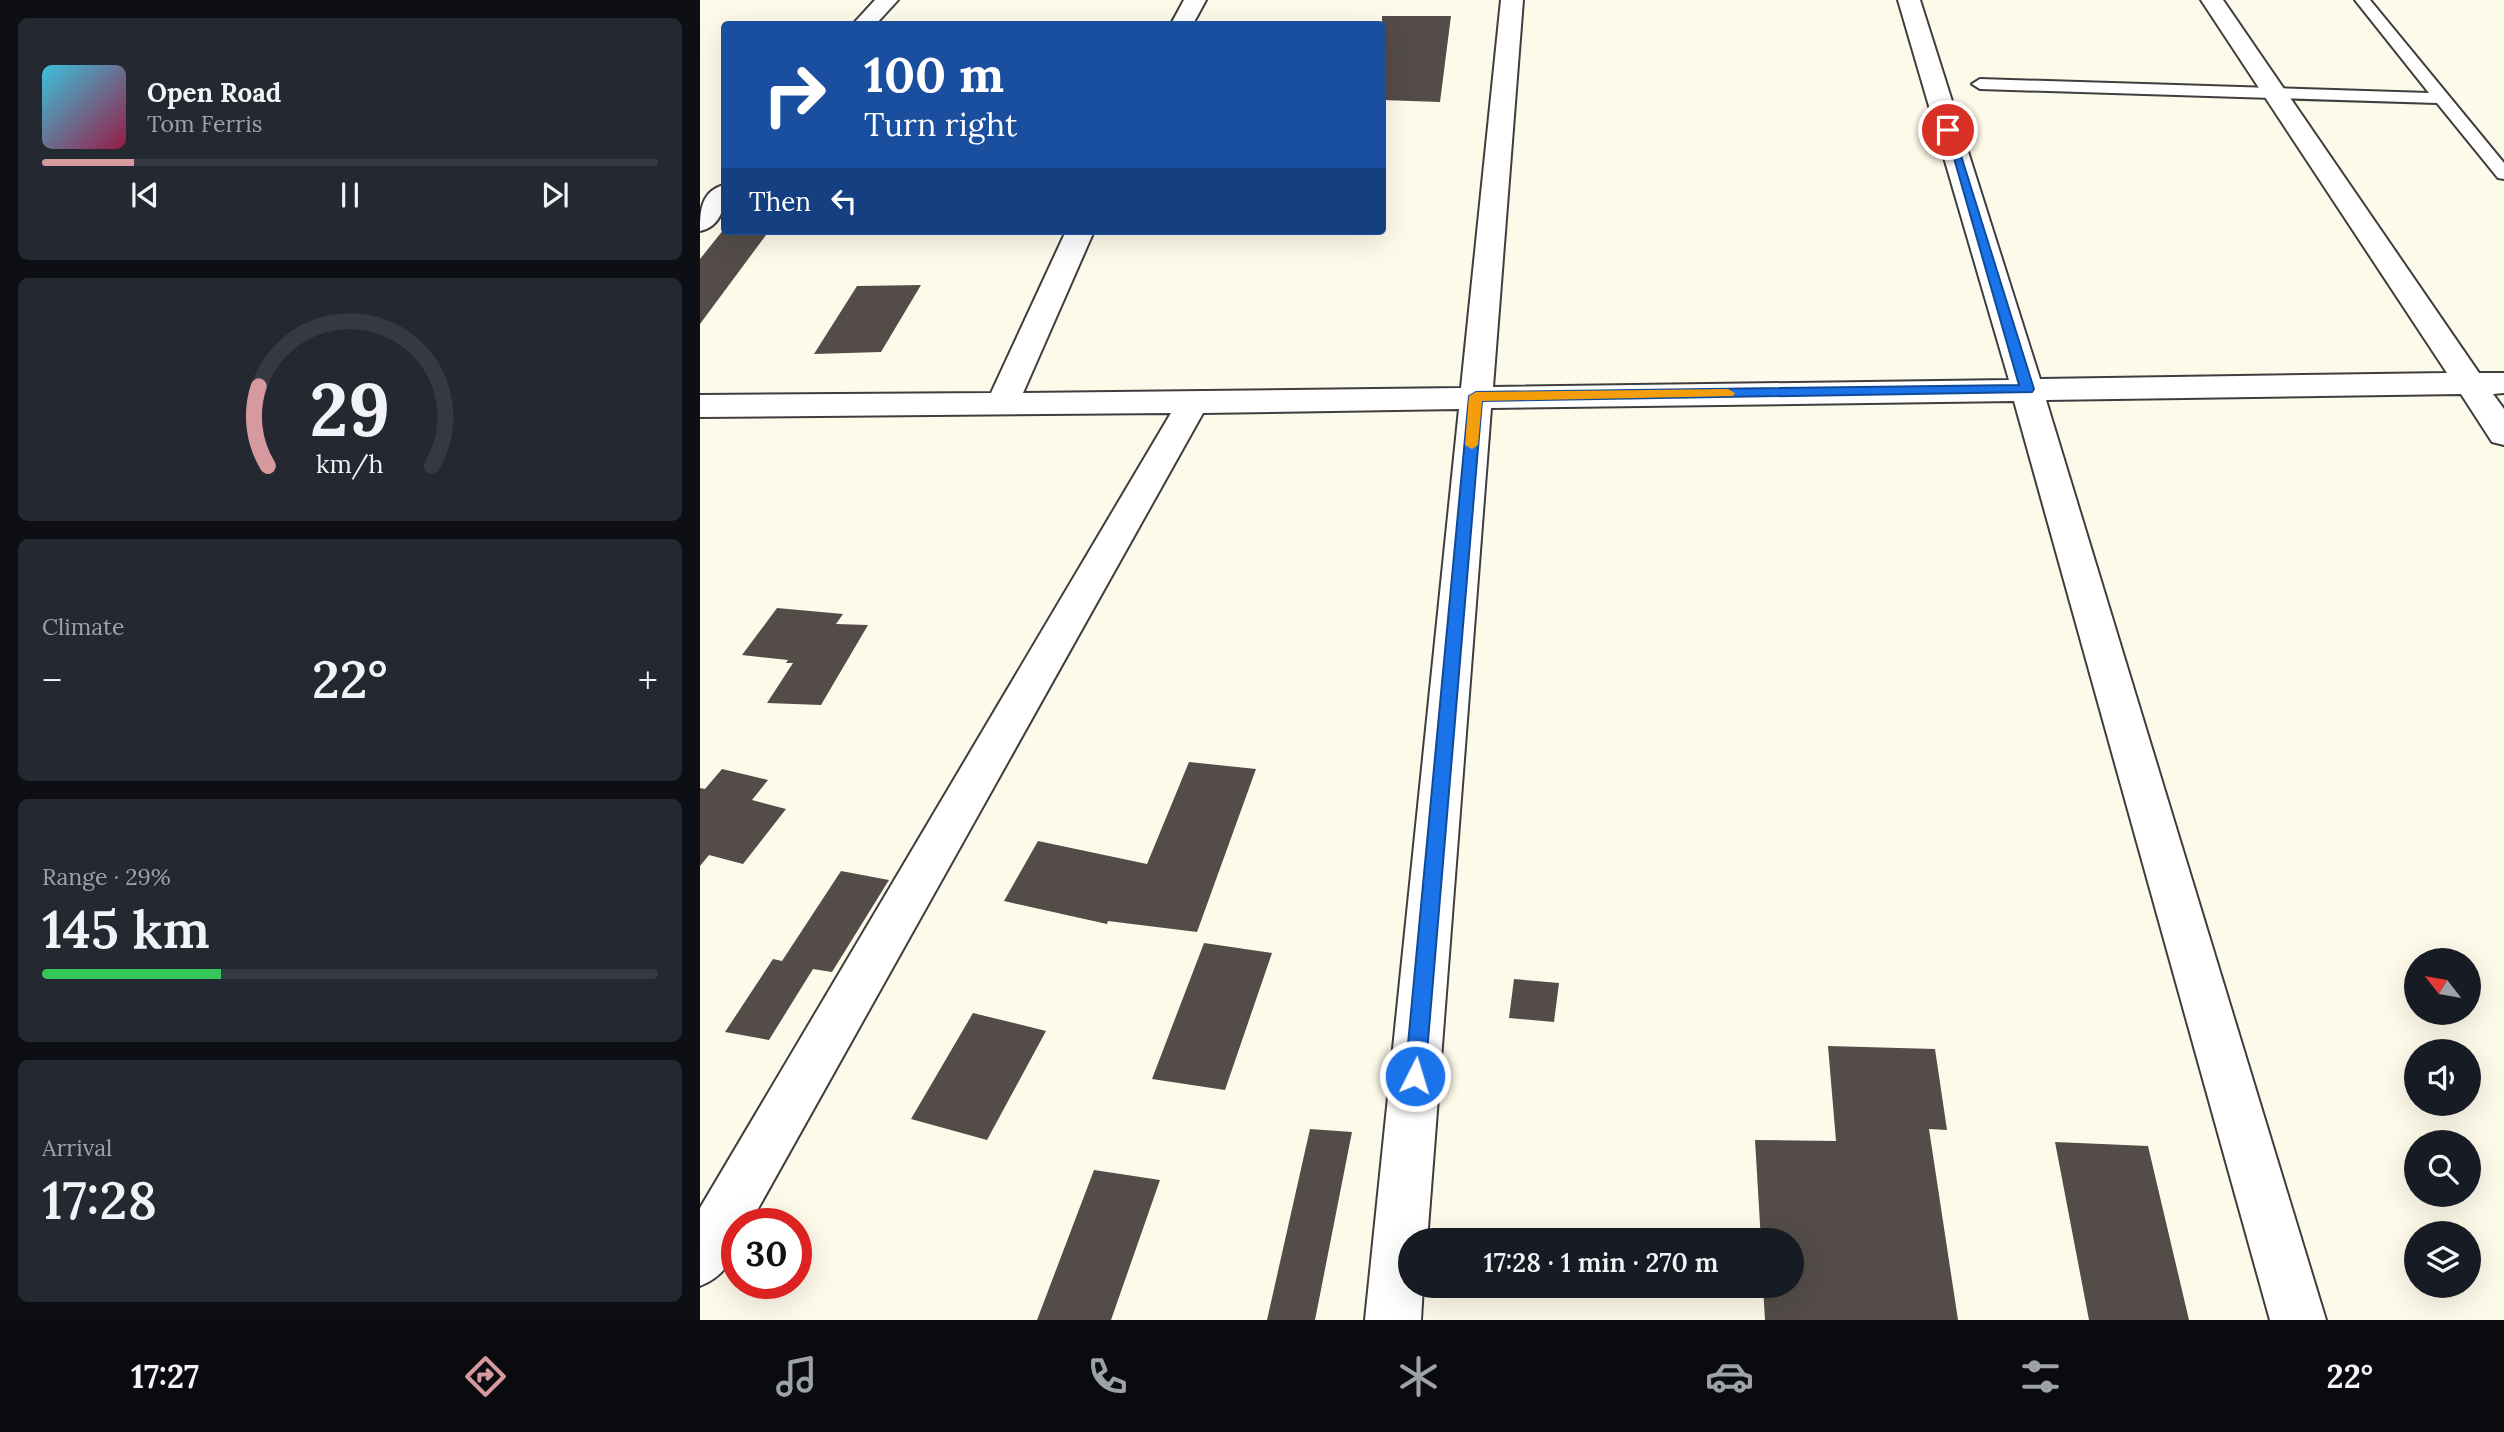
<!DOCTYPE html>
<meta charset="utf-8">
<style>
body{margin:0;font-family:Lora,serif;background:#242831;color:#f1f3f6;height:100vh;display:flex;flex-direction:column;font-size:26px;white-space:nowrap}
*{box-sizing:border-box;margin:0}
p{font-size:23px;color:#9ea1a6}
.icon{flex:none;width:38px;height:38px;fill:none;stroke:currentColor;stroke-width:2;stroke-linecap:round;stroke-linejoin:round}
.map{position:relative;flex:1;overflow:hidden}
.details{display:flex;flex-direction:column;gap:18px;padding:18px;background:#0d0f14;width:700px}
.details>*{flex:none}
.top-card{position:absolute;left:21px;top:21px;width:665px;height:214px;border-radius:7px;box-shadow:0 7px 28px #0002;background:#1a4fa0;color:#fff;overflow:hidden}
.needle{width:46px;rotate:301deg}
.fabs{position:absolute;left:1704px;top:948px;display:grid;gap:14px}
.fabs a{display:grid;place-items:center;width:77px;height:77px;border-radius:50%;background:#171b24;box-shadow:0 7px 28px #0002;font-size:35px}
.speed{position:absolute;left:21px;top:1208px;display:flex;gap:14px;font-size:35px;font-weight:700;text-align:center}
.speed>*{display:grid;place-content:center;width:91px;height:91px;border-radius:50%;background:#171b24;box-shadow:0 7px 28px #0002;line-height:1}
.speed .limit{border:10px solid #d22;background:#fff;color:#111}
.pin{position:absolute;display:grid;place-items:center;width:60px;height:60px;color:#fff;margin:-30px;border:4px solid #fff;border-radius:50%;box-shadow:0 2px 7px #0007}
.me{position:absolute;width:77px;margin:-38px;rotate:5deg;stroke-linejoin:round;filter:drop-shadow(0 0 5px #0008)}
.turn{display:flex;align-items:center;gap:24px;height:147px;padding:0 28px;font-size:32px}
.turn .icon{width:91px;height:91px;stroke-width:2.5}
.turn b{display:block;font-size:49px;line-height:60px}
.then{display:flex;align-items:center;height:66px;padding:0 28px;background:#0003;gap:14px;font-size:26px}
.big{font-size:52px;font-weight:600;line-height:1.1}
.details .widget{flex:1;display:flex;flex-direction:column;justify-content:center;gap:10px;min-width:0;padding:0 24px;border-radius:10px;background:#242831}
.details .dial{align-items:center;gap:0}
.dial svg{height:182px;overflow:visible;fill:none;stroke:#363941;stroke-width:7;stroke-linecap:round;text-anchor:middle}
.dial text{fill:#f1f3f6;stroke:none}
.song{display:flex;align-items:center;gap:21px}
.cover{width:84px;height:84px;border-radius:10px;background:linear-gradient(135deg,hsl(190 70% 55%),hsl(340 70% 35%))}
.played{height:7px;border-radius:4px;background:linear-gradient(90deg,#d6999d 15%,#363941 15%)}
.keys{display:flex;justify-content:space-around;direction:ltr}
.heat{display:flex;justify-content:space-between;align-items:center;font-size:38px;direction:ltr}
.charge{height:10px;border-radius:5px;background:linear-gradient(90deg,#34c759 29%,#363941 0)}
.trip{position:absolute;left:698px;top:1228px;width:406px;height:70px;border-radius:35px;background:#171b24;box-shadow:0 7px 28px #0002;font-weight:600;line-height:70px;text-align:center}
.dock{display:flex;height:112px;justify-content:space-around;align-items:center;background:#090b0e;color:#9ea1a6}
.dock .icon{width:49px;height:49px}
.dock .active{color:#d6999d}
.dock b{font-size:32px;color:#f1f3f6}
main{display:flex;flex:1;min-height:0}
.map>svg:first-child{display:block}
.building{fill:#534c48}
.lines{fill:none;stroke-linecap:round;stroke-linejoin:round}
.service-casing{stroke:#3e3e3e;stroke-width:4}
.minor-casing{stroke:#3e3e3e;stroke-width:4}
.service{fill:#fff;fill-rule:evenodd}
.minor{fill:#fff;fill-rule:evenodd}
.route{fill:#1a73e8;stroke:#114b97;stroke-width:2}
.slow{fill:#f59e0b}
</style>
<main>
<section class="details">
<div class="widget">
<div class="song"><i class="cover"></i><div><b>Open Road</b><p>Tom Ferris</p></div></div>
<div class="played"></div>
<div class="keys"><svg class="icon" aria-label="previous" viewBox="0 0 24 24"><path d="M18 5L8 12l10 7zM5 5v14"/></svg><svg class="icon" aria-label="pause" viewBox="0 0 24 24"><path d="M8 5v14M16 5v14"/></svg><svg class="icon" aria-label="next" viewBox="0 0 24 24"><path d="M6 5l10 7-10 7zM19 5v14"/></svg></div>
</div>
<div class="widget dial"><svg viewBox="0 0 100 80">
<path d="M14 69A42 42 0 1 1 86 69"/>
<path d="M14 69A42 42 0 0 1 10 34" stroke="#d6999d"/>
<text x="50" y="56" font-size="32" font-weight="700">29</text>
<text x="50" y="72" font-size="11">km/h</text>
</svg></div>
<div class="widget"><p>Climate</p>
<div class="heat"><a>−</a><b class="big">22°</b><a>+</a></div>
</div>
<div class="widget"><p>Range · 29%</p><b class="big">145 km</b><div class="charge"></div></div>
<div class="widget"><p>Arrival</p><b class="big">17:28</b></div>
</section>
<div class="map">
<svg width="1804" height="1320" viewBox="0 0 1804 1320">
<rect width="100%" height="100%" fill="#fefaea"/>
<path class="building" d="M 682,16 L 751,16 L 740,102 L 682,100 Z
M 24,229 L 69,231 L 0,324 L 0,259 Z
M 221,285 L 181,352 L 114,354 L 157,286 Z
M 77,608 L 143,614 L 136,624 L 168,625 L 121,705 L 67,703 L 93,663 L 86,663 L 88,660 L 42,655 Z
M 489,762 L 556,769 L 497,932 L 408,921 L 407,924 L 304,901 L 338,841 L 447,864 Z
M 22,769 L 68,780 L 52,800 L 86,809 L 43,864 L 9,855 L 0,866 L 0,788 L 5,789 Z
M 141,871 L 189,880 L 132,972 L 113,969 L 69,1040 L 25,1032 L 73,959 L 82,961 Z
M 504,943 L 572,953 L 525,1090 L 452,1079 Z
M 814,979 L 859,983 L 854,1022 L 809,1018 Z
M 273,1013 L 346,1031 L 287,1140 L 211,1119 Z
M 1128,1046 L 1235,1049 L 1247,1130 L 1229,1129 L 1258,1320 L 1065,1320 L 1063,1286 L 1092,1286 L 1092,1241 L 1061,1241 L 1055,1140 L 1136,1141 Z
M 610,1129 L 652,1132 L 615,1320 L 567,1320 Z
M 1355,1142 L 1448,1146 L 1489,1320 L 1389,1320 Z
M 394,1170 L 460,1180 L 411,1320 L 337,1320 Z"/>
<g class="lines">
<g class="service-casing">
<path id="service" d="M 1655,0 L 1670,0 L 1804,163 L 1804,179 L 1798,178 L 1737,103 L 1280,89 L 1272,84 L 1280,79 L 1729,93 Z"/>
</g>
<g class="minor-casing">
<path id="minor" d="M 175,0 L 198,0 L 176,24 L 153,24 Z
M 484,0 L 506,0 L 493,24 L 471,24 Z
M 801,0 L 823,0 L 793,387 L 1309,380 L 1198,0 L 1220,0 L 1340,379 L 1747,373 L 1501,0 L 1523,0 L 1779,373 L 1804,373 L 1804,393 L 1793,394 L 1804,409 L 1804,445 L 1792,442 L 1761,394 L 1346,400 L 1626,1320 L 1570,1320 L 1314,401 L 791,408 L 727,1241 L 710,1241 L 710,1286 L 723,1286 L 721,1320 L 665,1320 L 759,409 L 503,413 L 50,1223 L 37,1223 C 37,1254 29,1274 0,1286 L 0,1208 L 471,413 L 0,417 L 0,395 L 291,393 L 366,231 L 394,231 L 323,393 L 761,388 Z
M 24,185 C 26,205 22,226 0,231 C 0,211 1,191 24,185 Z"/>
</g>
<use href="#service" class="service"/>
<use href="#minor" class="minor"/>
</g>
<path class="route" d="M 1245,127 L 1253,130 L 1334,389 L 1332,392 L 782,401 L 725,1076 L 722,1083 L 715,1086 L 708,1083 L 705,1076 L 769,396 L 776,392 L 1319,385 Z"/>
<path class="slow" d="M 1028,389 L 1035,393 L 1033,396 L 782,401 L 778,445 L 772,449 L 765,445 L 769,396 L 776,392 Z"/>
</svg>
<div class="fabs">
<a><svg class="needle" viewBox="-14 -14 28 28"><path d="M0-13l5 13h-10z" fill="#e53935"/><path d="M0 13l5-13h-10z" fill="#9ea1a6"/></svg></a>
<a><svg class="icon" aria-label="sound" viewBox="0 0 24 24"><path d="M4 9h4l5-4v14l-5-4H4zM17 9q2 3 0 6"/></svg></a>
<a><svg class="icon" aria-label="search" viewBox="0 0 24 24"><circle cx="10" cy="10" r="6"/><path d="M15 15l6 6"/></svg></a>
<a><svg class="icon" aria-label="layers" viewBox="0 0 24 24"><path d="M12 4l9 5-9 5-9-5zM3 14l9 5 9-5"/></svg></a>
</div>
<div class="speed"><div class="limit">30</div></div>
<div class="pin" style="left:1248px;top:130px;background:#d93025"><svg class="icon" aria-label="arrive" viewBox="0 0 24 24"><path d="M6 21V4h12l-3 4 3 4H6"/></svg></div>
<svg class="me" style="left:715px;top:1076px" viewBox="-20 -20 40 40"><circle r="17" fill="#1a73e8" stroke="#fff" stroke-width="3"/><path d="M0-11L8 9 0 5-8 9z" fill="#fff"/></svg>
<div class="trip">17:28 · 1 min · 270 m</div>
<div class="top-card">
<div class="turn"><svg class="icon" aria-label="right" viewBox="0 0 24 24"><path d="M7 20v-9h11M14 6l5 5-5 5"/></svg><div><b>100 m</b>Turn right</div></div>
<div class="then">Then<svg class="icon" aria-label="left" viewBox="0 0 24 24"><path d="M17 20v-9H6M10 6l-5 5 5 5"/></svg></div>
</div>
</div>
</main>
<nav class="dock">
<b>17:27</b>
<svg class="icon active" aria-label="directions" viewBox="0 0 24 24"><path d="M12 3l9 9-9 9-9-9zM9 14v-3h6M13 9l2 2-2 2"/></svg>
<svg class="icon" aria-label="music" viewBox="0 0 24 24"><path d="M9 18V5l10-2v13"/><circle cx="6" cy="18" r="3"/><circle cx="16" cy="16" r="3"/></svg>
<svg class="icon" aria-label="phone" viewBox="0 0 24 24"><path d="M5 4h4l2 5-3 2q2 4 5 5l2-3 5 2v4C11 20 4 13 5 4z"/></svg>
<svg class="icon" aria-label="climate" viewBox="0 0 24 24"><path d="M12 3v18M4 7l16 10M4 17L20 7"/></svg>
<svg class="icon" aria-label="car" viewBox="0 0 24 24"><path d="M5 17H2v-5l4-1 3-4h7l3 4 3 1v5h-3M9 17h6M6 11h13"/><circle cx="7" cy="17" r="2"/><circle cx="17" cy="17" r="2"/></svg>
<svg class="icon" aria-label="filters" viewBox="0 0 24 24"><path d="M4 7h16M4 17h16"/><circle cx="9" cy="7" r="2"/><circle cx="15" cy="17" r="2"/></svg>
<b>22°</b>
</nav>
